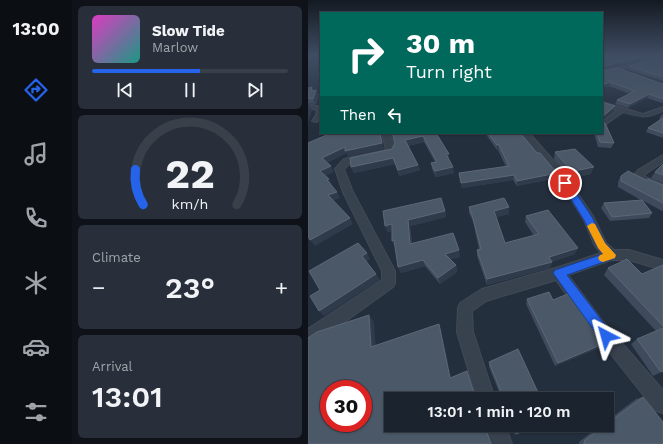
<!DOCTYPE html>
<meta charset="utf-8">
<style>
body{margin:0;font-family:"Work Sans",sans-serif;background:#282f3a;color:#f1f3f6;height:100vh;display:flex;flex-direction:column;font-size:15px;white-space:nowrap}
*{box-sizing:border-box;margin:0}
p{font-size:13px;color:#a0a4aa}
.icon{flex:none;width:22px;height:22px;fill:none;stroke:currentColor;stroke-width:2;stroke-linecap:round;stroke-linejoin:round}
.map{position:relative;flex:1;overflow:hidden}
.side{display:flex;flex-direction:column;gap:6px;padding:6px;background:#0f1319;width:236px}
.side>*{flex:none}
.guide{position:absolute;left:12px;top:12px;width:283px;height:122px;border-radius:0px;box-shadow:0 1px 3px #0004,0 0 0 1px #39404a;background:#00695c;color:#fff;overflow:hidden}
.speed{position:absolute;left:12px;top:380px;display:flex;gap:8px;font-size:20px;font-weight:700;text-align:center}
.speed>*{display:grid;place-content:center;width:52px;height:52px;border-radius:50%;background:#1b232e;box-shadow:0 1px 3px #0004,0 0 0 1px #39404a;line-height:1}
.speed .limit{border:6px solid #d22;background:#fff;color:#111}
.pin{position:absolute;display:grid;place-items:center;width:34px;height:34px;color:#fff;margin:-17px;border:2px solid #fff;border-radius:50%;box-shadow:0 1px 4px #0007}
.me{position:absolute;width:44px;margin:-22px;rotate:321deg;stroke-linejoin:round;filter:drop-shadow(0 0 3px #0008)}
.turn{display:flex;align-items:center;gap:14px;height:84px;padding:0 20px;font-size:18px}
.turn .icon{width:52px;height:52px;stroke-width:2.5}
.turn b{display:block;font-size:28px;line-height:34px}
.then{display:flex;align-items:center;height:38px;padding:0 20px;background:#0003;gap:8px;font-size:15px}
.big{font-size:30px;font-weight:600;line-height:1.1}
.side .widget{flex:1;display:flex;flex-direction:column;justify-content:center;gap:6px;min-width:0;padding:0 14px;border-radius:6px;background:#282f3a}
.side .dial{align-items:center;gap:0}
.dial svg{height:104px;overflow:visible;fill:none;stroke:#39404a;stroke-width:7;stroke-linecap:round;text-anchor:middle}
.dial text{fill:#f1f3f6;stroke:none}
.song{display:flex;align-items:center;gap:12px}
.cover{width:48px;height:48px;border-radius:6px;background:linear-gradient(135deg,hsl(310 70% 55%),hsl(170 70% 35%))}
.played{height:4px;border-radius:2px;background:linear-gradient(90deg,#2563eb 55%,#39404a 55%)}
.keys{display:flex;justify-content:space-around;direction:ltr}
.heat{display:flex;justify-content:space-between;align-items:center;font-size:22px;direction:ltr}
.trip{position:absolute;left:76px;top:392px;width:230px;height:40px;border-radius:0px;background:#1b232e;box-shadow:0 1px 3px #0004,0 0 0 1px #39404a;font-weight:600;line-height:40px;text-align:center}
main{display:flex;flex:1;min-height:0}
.dock{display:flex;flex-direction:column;width:72px;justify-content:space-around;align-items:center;background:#0b0e12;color:#a0a4aa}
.dock .icon{width:28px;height:28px}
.dock .current{color:#2563eb}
.dock b{font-size:18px;color:#f1f3f6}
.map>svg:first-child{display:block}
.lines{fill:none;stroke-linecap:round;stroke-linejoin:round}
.minor-casing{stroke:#414a57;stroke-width:2}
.minor{fill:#38414e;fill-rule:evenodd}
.wall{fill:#3f4b5c}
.shaded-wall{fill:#2f3b4b}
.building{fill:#4b5868;stroke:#5c6777;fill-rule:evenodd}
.route{fill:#2563eb;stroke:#184099}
.slow{fill:#f59e0b}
</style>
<main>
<nav class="dock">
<b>13:00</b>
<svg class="icon current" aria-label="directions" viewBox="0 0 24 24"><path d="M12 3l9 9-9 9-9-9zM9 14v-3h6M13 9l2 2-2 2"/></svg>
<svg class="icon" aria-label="music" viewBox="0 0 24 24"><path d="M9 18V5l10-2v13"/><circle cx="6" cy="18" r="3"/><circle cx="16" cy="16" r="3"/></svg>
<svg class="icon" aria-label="phone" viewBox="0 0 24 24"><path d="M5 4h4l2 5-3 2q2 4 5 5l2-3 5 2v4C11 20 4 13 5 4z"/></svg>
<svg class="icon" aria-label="climate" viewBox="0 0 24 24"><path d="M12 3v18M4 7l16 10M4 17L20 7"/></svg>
<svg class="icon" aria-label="car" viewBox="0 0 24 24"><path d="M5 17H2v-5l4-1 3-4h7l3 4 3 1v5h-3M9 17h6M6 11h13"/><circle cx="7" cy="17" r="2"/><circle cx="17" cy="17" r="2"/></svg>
<svg class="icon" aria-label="filters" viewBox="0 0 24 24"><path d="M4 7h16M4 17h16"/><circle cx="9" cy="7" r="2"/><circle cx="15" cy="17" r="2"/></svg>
</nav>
<section class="side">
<div class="widget">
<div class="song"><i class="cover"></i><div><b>Slow Tide</b><p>Marlow</p></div></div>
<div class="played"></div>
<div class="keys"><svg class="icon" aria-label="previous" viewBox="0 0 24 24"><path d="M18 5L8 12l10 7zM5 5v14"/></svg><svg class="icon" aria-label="pause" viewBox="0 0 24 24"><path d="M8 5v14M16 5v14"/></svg><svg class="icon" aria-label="next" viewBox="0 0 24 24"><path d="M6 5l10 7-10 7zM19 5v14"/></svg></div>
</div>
<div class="widget dial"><svg viewBox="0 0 100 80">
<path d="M14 69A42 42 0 1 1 86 69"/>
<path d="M14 69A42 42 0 0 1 8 42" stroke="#2563eb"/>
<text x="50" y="56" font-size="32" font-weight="700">22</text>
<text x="50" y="72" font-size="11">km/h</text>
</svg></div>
<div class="widget"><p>Climate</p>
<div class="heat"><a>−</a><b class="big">23°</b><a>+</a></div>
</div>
<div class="widget"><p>Arrival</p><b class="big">13:01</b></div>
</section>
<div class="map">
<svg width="355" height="444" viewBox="0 0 355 444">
<rect width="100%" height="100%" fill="#242f3e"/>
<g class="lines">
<g class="minor-casing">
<path id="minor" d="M 355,57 L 355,59 L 294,73 L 294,71 Z
M 294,102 L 335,114 L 355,107 L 355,111 C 338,119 333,117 315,112 L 294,127 L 294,122 L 309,110 L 294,106 Z
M 0,104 L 13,107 L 13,117 L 9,122 L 4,121 L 8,115 L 9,110 L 0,108 Z
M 74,133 L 82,133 L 87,149 L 84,154 L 42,163 L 36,169 L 45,192 L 87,271 L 87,283 L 85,287 L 6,344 L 0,346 L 0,329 L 74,280 L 74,271 L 35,192 L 27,169 L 36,159 L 78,150 Z
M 213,133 L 221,133 L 253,169 L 285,216 L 298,243 L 306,250 L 321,250 L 355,260 L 355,270 L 321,260 L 303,260 L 260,275 L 293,319 L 355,390 L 355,413 L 348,411 L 283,329 L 248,280 L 178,301 L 164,311 L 165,332 L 187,399 L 169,399 L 149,332 L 150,308 L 152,303 L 174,289 L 251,267 L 293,253 L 287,246 L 276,220 L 246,172 Z
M 355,155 L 355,162 L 336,175 L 337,177 L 355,184 L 355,191 L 330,181 L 326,175 L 330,170 Z
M 177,425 L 197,425 L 204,444 L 184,444 Z"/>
</g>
<use href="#minor" class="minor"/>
</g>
<path class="wall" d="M 355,58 L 355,81 L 319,69 L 321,66 Z
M 294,70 L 295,71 L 355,84 L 355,102 L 354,103 L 339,98 L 320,108 L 307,104 L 309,100 L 322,94 L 301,86 L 294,88 Z
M 4,87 L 5,90 L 11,95 L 8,104 L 0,103 L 0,88 Z
M 294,102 L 305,111 L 294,120 L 295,123 L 306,143 L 303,148 L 290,147 L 286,133 L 294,133 Z
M 355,114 L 355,138 L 338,132 L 340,128 L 352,120 L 351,119 L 353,115 Z
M 128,133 L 141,154 L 141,160 L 146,173 L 128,177 L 124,169 L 123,163 L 127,162 L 116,142 L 100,146 L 112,170 L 91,176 L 87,164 L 46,173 L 43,167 L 84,149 L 87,143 Z
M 177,133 L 212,133 L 248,178 L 209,186 L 205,180 L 154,188 L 151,173 L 198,167 L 190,150 L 189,150 Z
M 247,152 L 283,174 L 264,178 L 260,176 L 246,159 Z
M 355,164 L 355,183 L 343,178 L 347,172 Z
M 313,176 L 338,180 L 355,185 L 355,210 L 354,211 L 334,200 L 344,213 L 341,218 L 302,221 L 293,208 L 296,203 L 333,200 L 310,187 L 310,182 Z
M 161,207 L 201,214 L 188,217 L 197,243 L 226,236 L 217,222 L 218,216 L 267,254 L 244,262 L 242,268 L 179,285 L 169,256 L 169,250 L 171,249 L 165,221 L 161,213 Z
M 137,211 L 138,217 L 102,226 L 104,243 L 152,257 L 142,259 L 148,265 L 149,272 L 132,284 L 117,266 L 93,273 L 90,267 L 87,247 L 84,241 L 84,231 L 80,232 L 77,226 Z
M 355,265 L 355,371 L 345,376 L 323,344 L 329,339 L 348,331 L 296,275 L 300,268 L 334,274 Z
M 219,299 L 245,300 L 297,343 L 293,347 L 247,366 L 218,304 Z
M 181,362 L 233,399 L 194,399 L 181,367 Z
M 335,397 L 355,444 L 271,444 L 271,442 L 293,425 L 299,425 L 299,421 L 328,399 Z
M 203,425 L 225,425 L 207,435 Z"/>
<path class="shaded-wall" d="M 338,56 L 351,56 L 294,69 L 295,66 Z
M 302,82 L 301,86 L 294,88 L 294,85 Z
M 8,90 L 11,95 L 8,104 L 5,99 Z
M 341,94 L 339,98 L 320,108 L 322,104 Z
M 1,105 L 4,110 L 0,125 L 0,110 Z
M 307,106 L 305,111 L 294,121 L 294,117 Z
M 73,133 L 76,149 L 40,157 L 39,153 L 17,164 L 14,158 L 37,147 Z
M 115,136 L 116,142 L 99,146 L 97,140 Z
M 189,145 L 191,145 L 190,150 L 189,150 Z
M 138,154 L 141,154 L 141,159 L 139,160 Z
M 85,158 L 87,164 L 46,173 L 43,167 Z
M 110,165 L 112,170 L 91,176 L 90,170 Z
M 23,166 L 26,172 L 15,177 L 12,171 Z
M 145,167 L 146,173 L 128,177 L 127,171 Z
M 286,167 L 283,174 L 264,178 L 266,171 Z
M 249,173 L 248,178 L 209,186 L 209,181 Z
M 206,175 L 205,180 L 154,188 L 153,183 Z
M 21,179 L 24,185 L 23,186 L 19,180 Z
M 29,192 L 32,198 L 24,201 L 20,195 Z
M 201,207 L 201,214 L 186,218 L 186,211 Z
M 137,211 L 138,217 L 102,226 L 104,250 L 102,244 L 100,220 Z
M 42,218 L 45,224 L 7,246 L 2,240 Z
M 84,224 L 87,230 L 80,232 L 77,226 Z
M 86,240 L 89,247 L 87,247 L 84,241 Z
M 270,248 L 267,254 L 244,262 L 242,268 L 179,285 L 179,279 Z
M 151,250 L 152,257 L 139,260 L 137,254 Z
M 59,253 L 62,259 L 58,262 L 54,256 Z
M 115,260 L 117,266 L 93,273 L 90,267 Z
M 148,265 L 149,272 L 132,284 L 130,278 Z
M 68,274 L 72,280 L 16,316 L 11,311 Z
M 61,315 L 66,322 L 68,352 L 63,347 Z
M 131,324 L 133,330 L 144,382 L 142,378 Z
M 297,343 L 293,347 L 247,366 L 250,363 Z"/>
<path class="building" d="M 294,56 L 338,56 L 295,66 L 294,68 Z
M 355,58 L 355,77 L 321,66 Z
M 310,68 L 355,84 L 355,99 L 341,94 L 322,104 L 309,100 L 327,91 L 302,82 L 294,85 L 294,70 L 295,71 Z
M 4,87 L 3,91 L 8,90 L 5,99 L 0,98 L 0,88 Z
M 294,102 L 307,106 L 294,117 L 295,123 L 297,123 L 306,143 L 292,142 L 289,133 L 294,133 Z
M 355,118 L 355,133 L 340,128 Z
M 21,133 L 72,133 L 74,143 L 37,151 L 37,147 L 14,158 L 23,166 L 12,171 L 21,179 L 19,180 L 29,192 L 20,195 L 42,218 L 2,240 L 0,237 L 0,143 L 21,134 Z
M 84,133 L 128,133 L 141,154 L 138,154 L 145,167 L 127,171 L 123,163 L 129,162 L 115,136 L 97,140 L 110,165 L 90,170 L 85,158 L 43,167 L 42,158 L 84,149 L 87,143 Z
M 180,133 L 212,133 L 229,153 L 232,153 L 249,173 L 209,181 L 206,175 L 153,183 L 151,173 L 201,166 L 191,145 L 189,145 Z
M 267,149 L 286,167 L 266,171 L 262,169 L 247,152 Z
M 355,164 L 355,175 L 347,172 Z
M 320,171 L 338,180 L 340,179 L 355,185 L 355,203 L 313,181 L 313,176 Z
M 133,198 L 137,211 L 100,220 L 102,244 L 145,233 L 151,250 L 137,254 L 148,265 L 130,278 L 115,260 L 90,267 L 86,240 L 84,241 L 84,224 L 77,226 L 75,211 Z
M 196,198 L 201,207 L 186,211 L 197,243 L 231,234 L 218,216 L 240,210 L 270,248 L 241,257 L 244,262 L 179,279 L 169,250 L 173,249 L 164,215 L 161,207 Z
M 334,200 L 344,213 L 304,217 L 296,203 Z
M 50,243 L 59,253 L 54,256 L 68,274 L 11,311 L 2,296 L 12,290 L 1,271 Z
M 319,259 L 334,274 L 355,265 L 355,326 L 300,268 Z
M 241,292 L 245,300 L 262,293 L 297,343 L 250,363 L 219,299 Z
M 61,315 L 63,347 L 131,324 L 142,378 L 159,371 L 167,396 L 170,397 L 171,399 L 83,399 L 83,425 L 176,425 L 183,444 L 0,444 L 0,338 L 9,332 ZM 21,389 L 55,389 L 55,423 L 21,423 Z
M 355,328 L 355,371 L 353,372 L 329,339 Z
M 210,349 L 233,399 L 196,399 L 181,362 Z
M 335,397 L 355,422 L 355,444 L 275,444 L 277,443 L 276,441 L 298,425 L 299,425 L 299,424 Z
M 206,425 L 224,425 L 209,434 Z"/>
<linearGradient id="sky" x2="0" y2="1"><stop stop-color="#141a22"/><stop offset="0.47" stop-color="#3f4d63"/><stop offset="1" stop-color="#3f4d63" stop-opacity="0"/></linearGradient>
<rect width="355" height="119" fill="url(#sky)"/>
<path class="route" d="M 255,181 L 260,181 L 284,217 L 297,243 L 308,255 L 307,258 L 259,275 L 302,331 L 304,336 L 302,340 L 298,342 L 293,340 L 245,273 L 247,270 L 295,254 L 290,248 L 276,220 L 253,183 Z"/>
<path class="slow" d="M 284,223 L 287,224 L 297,243 L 308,255 L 307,258 L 295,262 L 292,261 L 290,258 L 292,255 L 295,254 L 290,248 L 279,226 Z"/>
</svg>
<div class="speed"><div class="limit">30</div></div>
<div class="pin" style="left:257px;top:183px;background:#d93025"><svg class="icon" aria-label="arrive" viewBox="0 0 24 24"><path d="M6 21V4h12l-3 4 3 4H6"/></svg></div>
<svg class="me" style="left:298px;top:336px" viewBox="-20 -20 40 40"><path d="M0-17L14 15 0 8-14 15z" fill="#2563eb" stroke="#fff" stroke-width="4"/></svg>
<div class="trip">13:01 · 1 min · 120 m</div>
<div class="guide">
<div class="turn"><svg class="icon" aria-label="right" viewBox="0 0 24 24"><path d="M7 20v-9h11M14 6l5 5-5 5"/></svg><div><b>30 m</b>Turn right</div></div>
<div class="then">Then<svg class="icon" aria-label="left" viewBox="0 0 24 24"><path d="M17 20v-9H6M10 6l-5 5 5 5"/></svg></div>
</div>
</div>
</main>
